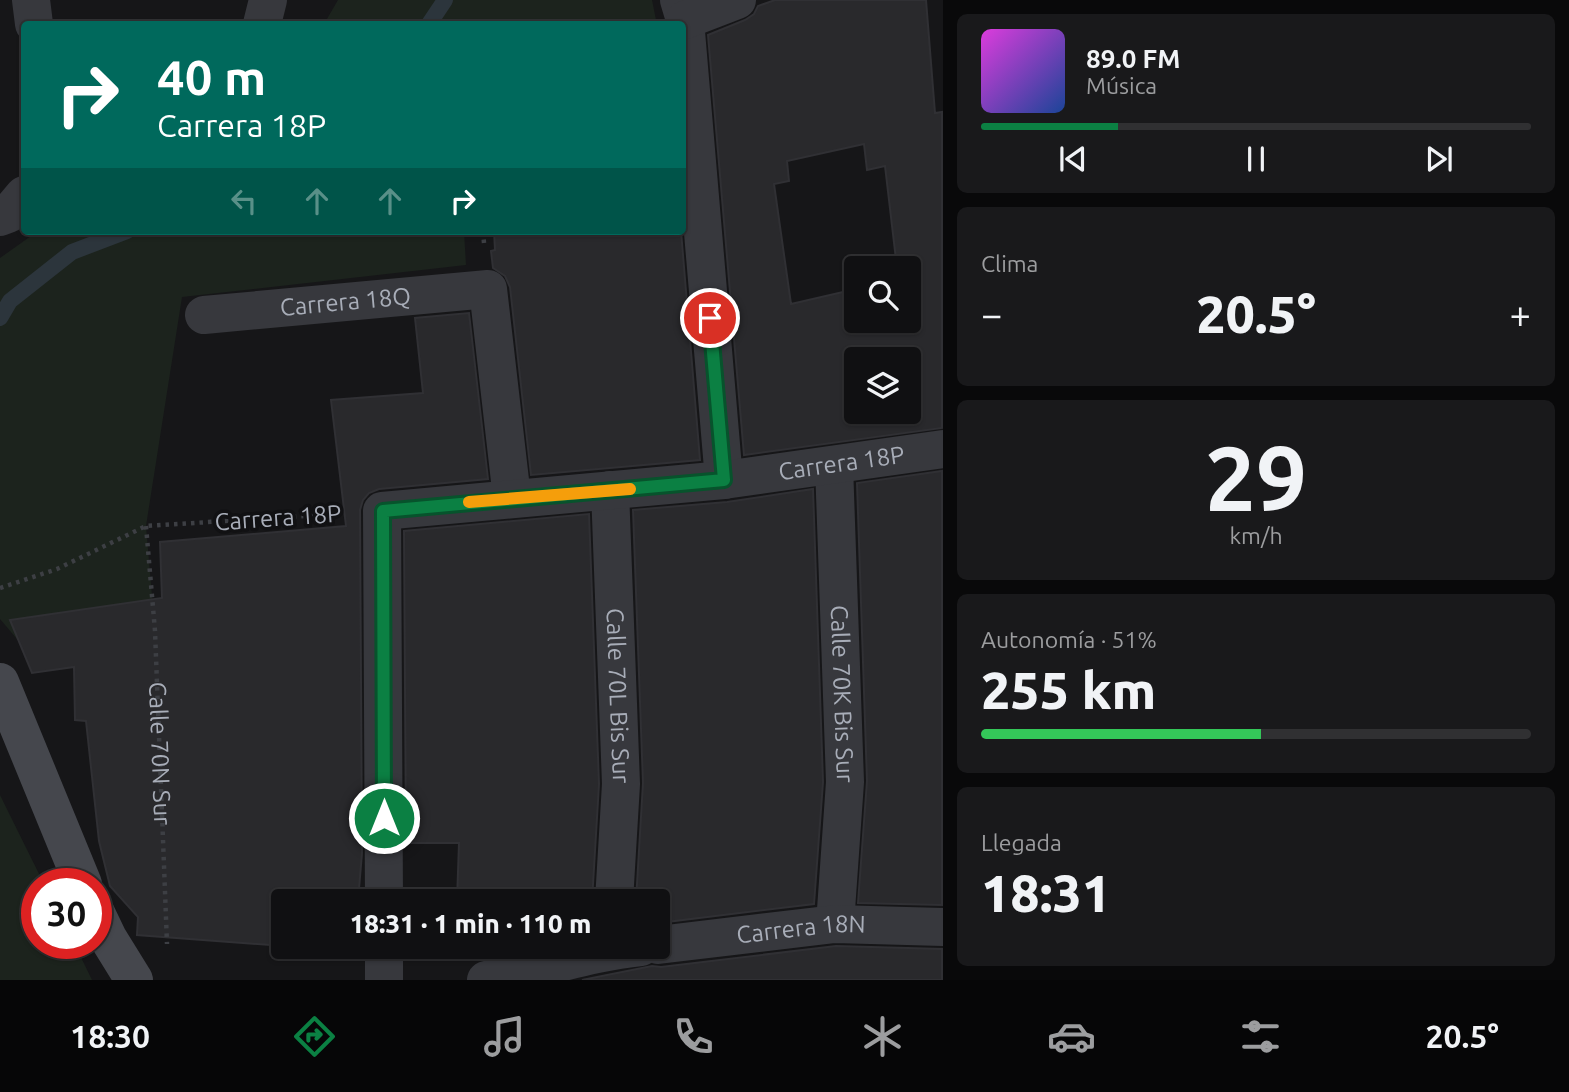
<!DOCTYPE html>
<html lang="es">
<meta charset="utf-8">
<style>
body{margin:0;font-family:Ubuntu,sans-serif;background:#19191b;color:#f1f3f6;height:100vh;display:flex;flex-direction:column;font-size:26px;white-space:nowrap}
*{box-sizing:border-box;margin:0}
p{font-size:23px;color:#9c9d9f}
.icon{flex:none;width:38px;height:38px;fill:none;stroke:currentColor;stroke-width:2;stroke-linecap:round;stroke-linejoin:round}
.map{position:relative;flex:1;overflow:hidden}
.sheet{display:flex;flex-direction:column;gap:14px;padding:14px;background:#09090a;width:626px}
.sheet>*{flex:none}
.top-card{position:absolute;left:21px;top:21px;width:665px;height:214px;border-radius:7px;box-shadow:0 2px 5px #0004,0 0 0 2px #303032;background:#00695c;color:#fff;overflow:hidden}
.buttons{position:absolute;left:844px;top:256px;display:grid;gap:14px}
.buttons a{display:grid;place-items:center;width:77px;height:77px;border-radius:7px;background:#101012;box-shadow:0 2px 5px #0004,0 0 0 2px #303032;font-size:35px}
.speed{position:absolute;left:21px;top:868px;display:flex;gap:14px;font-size:35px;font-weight:700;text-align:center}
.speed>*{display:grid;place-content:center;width:91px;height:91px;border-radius:50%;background:#101012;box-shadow:0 2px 5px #0004,0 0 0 2px #303032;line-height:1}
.speed .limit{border:10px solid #d22;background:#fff;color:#111}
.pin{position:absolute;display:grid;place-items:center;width:60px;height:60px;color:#fff;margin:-30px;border:4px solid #fff;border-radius:50%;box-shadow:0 2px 7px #0007}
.me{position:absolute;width:77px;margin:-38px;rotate:0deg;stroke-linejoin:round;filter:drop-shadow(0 0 5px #0008)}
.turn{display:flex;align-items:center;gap:24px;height:147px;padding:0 21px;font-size:32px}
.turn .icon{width:91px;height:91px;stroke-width:2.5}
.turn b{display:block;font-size:49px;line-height:60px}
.lanes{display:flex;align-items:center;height:66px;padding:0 21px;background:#0003;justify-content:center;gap:35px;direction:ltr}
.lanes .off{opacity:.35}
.big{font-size:52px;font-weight:800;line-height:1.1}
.sheet .card{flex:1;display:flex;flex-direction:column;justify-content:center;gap:10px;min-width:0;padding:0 24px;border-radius:10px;background:#19191b}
.sheet .dial{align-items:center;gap:0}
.dial b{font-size:91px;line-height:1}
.song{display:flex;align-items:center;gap:21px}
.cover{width:84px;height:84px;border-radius:10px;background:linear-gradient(135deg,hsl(300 70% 55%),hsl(220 70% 35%))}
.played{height:7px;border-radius:4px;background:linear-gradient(90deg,#0b8043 25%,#303032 25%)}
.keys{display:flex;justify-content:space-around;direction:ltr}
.heat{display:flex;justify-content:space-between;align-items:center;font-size:38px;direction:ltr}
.charge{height:10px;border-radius:5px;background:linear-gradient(90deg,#34c759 51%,#303032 0)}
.trip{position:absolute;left:271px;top:889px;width:399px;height:70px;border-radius:7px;background:#101012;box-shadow:0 2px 5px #0004,0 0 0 2px #303032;font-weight:800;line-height:70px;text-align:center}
.dock{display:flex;height:112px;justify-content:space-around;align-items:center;background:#060607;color:#9c9d9f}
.dock .icon{width:49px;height:49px}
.dock .active{color:#0b8043}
.dock b{font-size:32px;color:#f1f3f6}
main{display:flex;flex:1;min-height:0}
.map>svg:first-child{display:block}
.green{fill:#1c231d}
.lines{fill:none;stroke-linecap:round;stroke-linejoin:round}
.stream{stroke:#2c353c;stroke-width:16}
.building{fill:#29292c;stroke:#303034;stroke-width:2;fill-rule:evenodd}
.path{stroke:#3d3f44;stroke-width:4.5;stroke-dasharray:3.5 5;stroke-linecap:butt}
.street{stroke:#37383d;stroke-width:38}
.secondary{stroke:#45474d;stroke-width:38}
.route-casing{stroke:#07532c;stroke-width:18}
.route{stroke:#0b8043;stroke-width:12}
.slow{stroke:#f59e0b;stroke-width:12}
.labels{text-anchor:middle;stroke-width:7;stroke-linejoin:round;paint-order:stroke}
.street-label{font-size:24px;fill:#a8adb8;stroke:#111113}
</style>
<main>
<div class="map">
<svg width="943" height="980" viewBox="0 0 943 980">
<rect width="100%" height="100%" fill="#161618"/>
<path class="green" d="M 338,0 L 652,0 L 656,20 L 649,24 L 324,24 Z
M 38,231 L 464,231 L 466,265 L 182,297 L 146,526 L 155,631 L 28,652 L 0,619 L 0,258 Z
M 0,795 L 44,884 L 37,884 L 37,943 L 74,943 L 92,980 L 0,980 Z"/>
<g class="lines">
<path class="stream" d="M 429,24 L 445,0
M 0,318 L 10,301 L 72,252 L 127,231"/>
</g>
<path class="building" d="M 775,0 L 926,0 L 935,113 L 942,112 L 942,428 L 744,455 L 708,35 L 745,20 L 754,14 L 758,6 ZM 864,144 L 867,170 L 885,166 L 897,268 L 908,268 L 908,320 L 856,320 L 856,289 L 791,304 L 774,184 L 789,181 L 787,161 ZM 856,359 L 908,359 L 908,411 L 856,411 Z
M 494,231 L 681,231 L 700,460 L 531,475 L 510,287 L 505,276 L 493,268 L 491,251 L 495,250 Z
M 469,313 L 488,479 L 379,489 L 369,493 L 363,500 L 360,510 L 362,853 L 358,901 L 284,901 L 284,946 L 137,935 L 138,917 L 110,886 L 99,841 L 86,721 L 75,720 L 74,667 L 32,673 L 10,620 L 162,598 L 160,542 L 346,526 L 331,400 L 423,393 L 415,318 Z
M 942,471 L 942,905 L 858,903 L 867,781 L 857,483 Z
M 813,489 L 823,782 L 814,904 L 658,923 L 658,901 L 636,901 L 643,783 L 633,510 L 727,502 Z
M 589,514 L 599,784 L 592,901 L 457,901 L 459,843 L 406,843 L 404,531 Z
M 836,946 L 942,949 L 942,980 L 582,980 L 652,966 L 661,967 Z
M 289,947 L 356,947 L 355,957 L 303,948 Z"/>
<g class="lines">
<g class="path">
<path d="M 483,231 L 484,243"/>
<path id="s1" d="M 146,526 L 155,631 L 167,944"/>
<path d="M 0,588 L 57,569 L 146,526 L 336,514"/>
</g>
<g class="street">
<path d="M 31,0 L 34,24"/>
<path d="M 679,0 L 685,20 L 724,480"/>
<path d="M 685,20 L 737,0"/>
<path d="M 262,24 L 268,0"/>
<path d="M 0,217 L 8,214 L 24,195"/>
<path id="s2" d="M 204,315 L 488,289 L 512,498"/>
<path id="s3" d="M 834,465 L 845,782 L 835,924"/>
<path id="s4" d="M 610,490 L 621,784 L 614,901"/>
<path id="s5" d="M 384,901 L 382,511 L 724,480 L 943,449"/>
<path id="s6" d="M 658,945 L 835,924 L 943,927"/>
<path d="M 384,947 L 384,980"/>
<path d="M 486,980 C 538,971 588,952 641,947"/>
</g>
<path class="secondary" d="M 0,682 L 83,884
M 96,913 L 108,938 L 134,980"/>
</g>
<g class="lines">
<g class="route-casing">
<path id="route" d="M 384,818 L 383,511 L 724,480 L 710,318"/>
</g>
<use href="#route" class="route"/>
<path class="slow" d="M 469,502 L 630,489"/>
</g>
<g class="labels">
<g class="street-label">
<text dy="8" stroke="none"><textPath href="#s2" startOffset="142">Carrera 18Q</textPath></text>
<text dy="8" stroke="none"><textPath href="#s5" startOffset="852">Carrera 18P</textPath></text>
<text transform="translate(278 518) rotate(-4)" y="8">Carrera 18P</text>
<text dy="8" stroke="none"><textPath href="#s3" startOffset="229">Calle 70K Bis Sur</textPath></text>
<text dy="8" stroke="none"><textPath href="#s4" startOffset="206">Calle 70L Bis Sur</textPath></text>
<text dy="8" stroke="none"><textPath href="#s1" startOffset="228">Calle 70N Sur</textPath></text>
<text dy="8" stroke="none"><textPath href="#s6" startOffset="144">Carrera 18N</textPath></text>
</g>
</g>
</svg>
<div class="buttons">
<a><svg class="icon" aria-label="search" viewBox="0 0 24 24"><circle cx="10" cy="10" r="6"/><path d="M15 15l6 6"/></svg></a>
<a><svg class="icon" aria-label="layers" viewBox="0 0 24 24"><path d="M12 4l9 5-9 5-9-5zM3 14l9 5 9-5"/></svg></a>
</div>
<div class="speed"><div class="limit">30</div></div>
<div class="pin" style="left:710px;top:318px;background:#d93025"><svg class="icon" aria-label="arrive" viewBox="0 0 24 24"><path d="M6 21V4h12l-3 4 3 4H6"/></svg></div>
<svg class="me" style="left:384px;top:818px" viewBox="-20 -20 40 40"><circle r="17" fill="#0b8043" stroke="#fff" stroke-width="3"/><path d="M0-11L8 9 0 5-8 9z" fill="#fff"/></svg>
<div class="trip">18:31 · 1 min · 110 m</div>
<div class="top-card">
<div class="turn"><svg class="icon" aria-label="right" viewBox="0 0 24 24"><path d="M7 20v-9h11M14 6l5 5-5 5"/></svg><div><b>40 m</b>Carrera 18P</div></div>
<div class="lanes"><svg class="icon off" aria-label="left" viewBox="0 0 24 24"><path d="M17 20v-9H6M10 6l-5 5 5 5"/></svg><svg class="icon off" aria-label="ahead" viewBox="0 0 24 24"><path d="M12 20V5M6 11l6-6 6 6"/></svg><svg class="icon off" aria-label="ahead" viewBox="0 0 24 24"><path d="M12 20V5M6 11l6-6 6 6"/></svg><svg class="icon" aria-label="right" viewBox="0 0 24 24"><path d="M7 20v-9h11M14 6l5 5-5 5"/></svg></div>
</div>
</div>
<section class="sheet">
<div class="card">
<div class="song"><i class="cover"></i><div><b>89.0 FM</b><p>Música</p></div></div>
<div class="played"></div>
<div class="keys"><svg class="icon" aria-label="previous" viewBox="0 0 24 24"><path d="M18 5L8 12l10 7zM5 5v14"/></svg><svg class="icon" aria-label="pause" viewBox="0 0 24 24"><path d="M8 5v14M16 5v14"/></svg><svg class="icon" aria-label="next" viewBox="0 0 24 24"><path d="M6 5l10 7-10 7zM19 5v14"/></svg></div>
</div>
<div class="card"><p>Clima</p>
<div class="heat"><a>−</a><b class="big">20.5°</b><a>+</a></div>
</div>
<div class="card dial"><b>29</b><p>km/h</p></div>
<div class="card"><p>Autonomía · 51%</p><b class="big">255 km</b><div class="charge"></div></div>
<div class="card"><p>Llegada</p><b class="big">18:31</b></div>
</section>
</main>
<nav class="dock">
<b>18:30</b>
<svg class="icon active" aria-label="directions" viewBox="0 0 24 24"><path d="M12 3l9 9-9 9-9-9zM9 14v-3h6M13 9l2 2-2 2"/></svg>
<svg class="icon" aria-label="music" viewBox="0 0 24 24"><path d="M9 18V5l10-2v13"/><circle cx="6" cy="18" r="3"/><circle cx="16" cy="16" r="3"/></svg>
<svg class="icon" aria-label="phone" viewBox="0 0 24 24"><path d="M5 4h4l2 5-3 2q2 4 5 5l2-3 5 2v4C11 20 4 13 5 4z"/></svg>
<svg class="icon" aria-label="climate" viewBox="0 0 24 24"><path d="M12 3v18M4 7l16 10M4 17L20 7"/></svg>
<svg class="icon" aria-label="car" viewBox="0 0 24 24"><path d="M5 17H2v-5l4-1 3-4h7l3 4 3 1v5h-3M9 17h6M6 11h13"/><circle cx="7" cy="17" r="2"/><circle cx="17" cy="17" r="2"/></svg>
<svg class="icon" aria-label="filters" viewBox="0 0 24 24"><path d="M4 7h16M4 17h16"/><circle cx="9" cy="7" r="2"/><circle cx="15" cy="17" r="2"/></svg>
<b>20.5°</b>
</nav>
